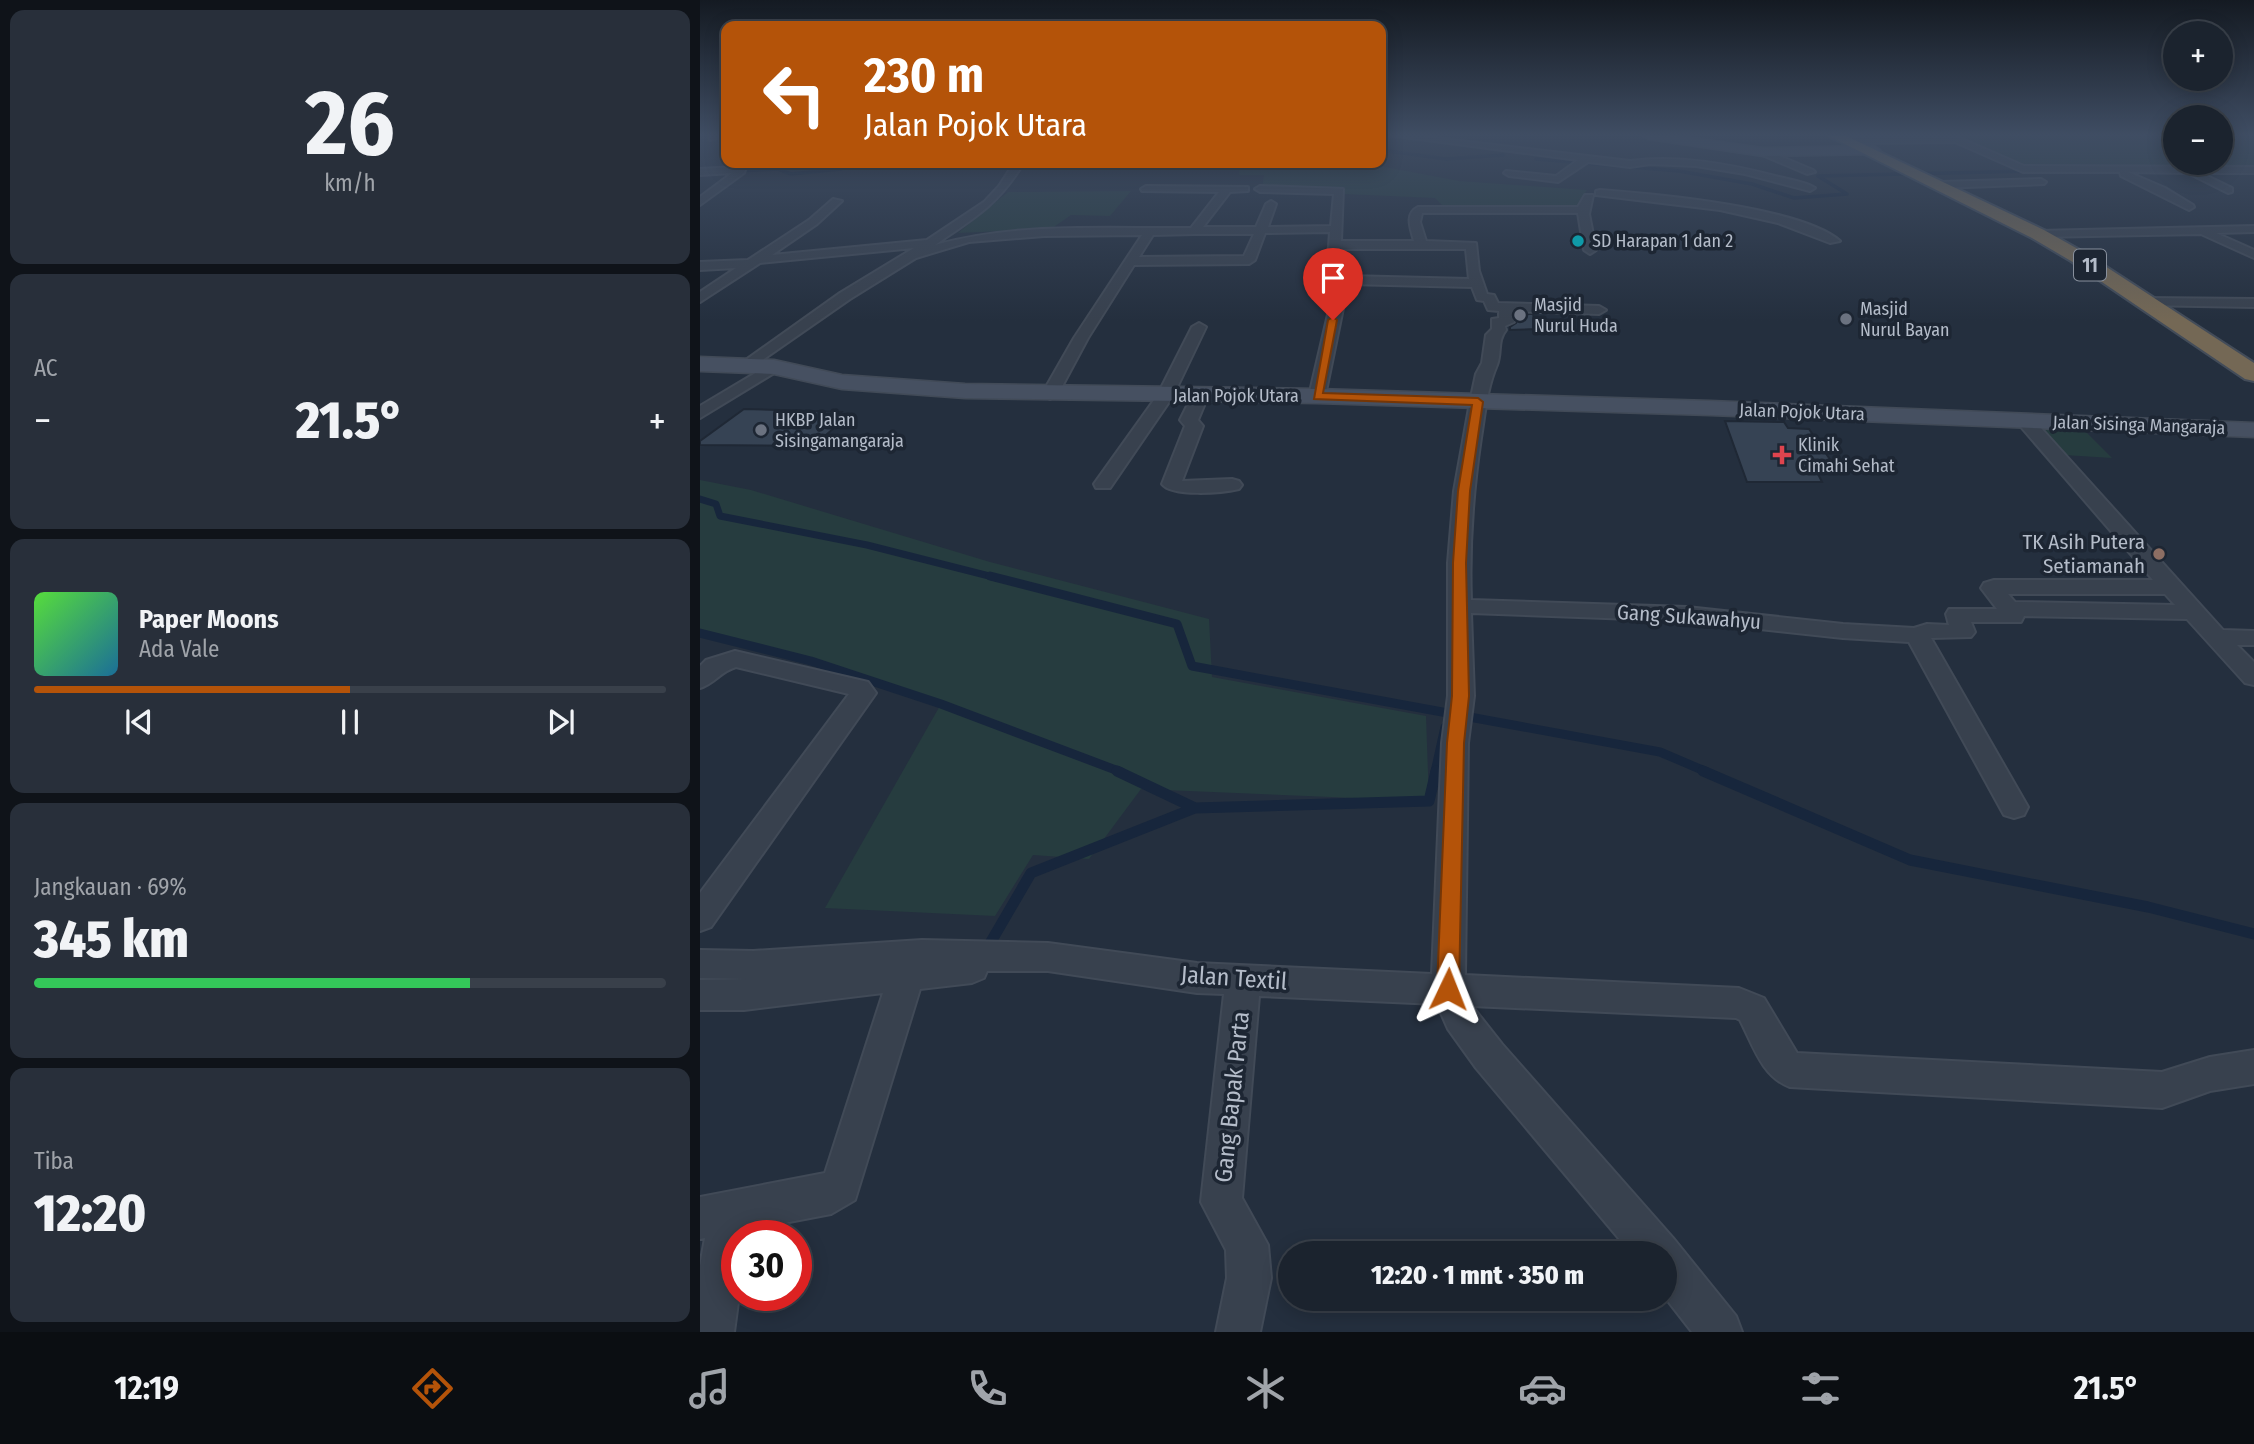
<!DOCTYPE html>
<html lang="id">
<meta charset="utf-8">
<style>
body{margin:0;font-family:"Fira Sans Condensed",sans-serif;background:#282f3a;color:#f1f3f6;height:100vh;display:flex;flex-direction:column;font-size:26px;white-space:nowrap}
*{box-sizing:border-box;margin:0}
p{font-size:23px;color:#a0a4aa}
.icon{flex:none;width:38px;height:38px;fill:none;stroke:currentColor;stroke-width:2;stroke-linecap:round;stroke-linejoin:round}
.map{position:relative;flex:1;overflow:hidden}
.panel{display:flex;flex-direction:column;gap:10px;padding:10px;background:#0f1319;width:700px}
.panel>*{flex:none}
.hud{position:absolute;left:21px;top:21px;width:665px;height:147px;border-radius:14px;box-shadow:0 4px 18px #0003,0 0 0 2px #39404a;background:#b45309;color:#fff;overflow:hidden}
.buttons{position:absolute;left:1463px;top:21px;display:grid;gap:14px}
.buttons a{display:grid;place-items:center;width:70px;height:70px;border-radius:50%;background:#1b232e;box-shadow:0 4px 18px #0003,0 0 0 2px #39404a;font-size:35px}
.speed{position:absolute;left:21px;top:1220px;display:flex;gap:14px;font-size:35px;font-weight:700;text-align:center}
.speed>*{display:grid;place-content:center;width:91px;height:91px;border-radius:50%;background:#1b232e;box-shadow:0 4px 18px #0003,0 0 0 2px #39404a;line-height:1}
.speed .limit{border:10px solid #d22;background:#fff;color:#111}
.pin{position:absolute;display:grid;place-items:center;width:60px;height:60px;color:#fff;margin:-72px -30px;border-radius:50% 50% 50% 0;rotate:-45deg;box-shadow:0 0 7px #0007}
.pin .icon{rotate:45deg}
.me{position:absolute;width:77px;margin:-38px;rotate:2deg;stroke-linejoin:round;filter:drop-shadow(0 0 5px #0008)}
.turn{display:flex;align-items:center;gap:24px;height:147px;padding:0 28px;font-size:32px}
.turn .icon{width:91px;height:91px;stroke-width:2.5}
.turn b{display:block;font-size:49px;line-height:60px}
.big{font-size:52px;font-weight:800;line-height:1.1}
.panel .tile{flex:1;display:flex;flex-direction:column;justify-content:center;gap:10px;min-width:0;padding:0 24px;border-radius:14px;background:#282f3a}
.panel .dial{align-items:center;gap:0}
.dial b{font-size:91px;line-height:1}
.song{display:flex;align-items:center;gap:21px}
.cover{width:84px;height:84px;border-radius:10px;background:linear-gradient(135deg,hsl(110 70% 55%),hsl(200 70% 35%))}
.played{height:7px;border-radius:4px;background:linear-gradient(90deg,#b45309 50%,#39404a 50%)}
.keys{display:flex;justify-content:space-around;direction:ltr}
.heat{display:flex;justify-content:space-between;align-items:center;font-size:38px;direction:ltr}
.charge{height:10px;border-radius:5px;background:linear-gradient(90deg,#34c759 69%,#39404a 0)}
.trip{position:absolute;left:578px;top:1241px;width:399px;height:70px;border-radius:35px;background:#1b232e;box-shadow:0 4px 18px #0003,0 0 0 2px #39404a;font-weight:800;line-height:70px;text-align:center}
.tab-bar{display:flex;height:112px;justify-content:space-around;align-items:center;background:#0b0e12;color:#a0a4aa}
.tab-bar .icon{width:49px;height:49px}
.tab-bar .active{color:#b45309}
.tab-bar b{font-size:32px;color:#f1f3f6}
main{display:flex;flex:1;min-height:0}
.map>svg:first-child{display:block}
.green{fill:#263c3f}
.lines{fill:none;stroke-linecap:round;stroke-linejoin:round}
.stream-far3{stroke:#17263c;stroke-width:3.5}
.stream-far2{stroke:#17263c;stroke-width:7}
.stream-far1{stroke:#17263c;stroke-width:9}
.stream{stroke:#17263c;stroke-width:11}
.building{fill:#364354;stroke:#1f2835;stroke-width:2}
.street-casing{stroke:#414a57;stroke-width:4}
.secondary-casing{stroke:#414a57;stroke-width:3}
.highway-casing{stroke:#434c59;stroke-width:4}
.street{fill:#38414e;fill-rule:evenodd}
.secondary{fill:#465061;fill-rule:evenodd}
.highway{fill:#746855;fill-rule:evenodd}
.route{fill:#b45309;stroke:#753606;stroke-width:2}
.culture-dot{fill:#0f9aa8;stroke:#1d2633;stroke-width:2.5}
.worship-dot{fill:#6b7280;stroke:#1d2633;stroke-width:2.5}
.health-dot{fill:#e0444e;stroke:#1d2633;stroke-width:2.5}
.education-dot{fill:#8d6e63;stroke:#1d2633;stroke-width:2.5}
.labels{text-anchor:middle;stroke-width:7;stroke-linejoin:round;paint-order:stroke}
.far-poi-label{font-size:18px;fill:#b4bcc9;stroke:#1d2633;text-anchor:start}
.far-street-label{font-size:18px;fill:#b4bcc9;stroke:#1d2633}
.shield{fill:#1d2633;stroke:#878f9c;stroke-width:2}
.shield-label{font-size:19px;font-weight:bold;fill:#b4bcc9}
.poi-label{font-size:21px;fill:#b4bcc9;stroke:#1d2633;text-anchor:end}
.street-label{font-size:21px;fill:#b4bcc9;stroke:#1d2633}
.near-street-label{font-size:24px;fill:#b4bcc9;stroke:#1d2633}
</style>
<main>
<section class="panel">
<div class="tile dial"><b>26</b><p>km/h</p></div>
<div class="tile"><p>AC</p>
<div class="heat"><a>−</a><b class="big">21.5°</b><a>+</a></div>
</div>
<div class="tile">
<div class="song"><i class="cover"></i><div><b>Paper Moons</b><p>Ada Vale</p></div></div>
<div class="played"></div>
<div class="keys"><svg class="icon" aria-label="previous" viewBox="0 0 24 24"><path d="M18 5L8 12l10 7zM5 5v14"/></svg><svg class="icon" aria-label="pause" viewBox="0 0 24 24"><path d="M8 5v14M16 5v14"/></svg><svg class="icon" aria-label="next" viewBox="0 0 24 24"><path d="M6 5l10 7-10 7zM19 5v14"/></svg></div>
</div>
<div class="tile"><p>Jangkauan · 69%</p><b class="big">345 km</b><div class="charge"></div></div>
<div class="tile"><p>Tiba</p><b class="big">12:20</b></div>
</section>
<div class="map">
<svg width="1554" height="1332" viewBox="0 0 1554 1332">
<rect width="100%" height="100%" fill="#242f3e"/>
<path class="green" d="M 1255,135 L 1475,135 L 1475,163 L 1521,163 L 1521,135 L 1554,135 L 1554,169 L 1325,168 Z
M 540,163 L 664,163 L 759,181 L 887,190 L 875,208 L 744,207 L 735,198 L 644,194 L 641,187 L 562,188 L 564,175 L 539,175 Z
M 431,191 L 410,216 L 371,215 L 351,229 L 258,233 L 308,192 Z
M 1337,424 L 1380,426 L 1412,458 L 1364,455 Z
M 0,480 L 51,490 L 290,562 L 509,619 L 512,677 L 726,716 L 729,801 L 441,789 L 389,859 L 333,855 L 295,916 L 125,908 L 241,704 L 111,661 L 0,633 Z"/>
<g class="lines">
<path class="stream-far3" d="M 681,150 L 746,159 L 803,155
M 836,159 L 979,171 L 1052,184 L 1094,198 L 1147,194 L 1118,176 L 1332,171
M 34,171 L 78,169 L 91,174 L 141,169 L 152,163"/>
<path class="stream-far2" d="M 0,499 L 16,504 L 20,516 L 167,545 L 297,578"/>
<path class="stream-far1" d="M 290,576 L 477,624 L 492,666 L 960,752 L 1007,772
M 0,633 L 111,661 L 241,704 L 421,772
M 735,772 L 745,727"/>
<path class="stream" d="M 417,771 L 495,808 L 729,801 L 736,771
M 1003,771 L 1210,860 L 1448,907 L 1554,934
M 285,952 L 331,873 L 495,808"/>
</g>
<path class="building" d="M 815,314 L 833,314 L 836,329 L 810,330 L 810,327 L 816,323 Z
M 44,409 L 141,412 L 134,417 L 147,417 L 113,446 L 0,445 L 0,441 Z
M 1025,421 L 1084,422 L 1088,428 L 1109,429 L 1138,471 L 1117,472 L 1122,482 L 1047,482 Z"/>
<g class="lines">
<g class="street-casing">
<path id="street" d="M 15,135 L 25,135 L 10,140 L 10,136 Z
M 689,135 L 710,135 L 930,161 C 981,155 1030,164 1079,177 C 1091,180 1106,182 1115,188 L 1110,191 L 1045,174 L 996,166 L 950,164 L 930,167 L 888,162 L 858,182 L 809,176 L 804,173 L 806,171 L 856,176 L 878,160 Z
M 1243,135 L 1253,135 L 1324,166 L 1554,167 L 1554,173 L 1501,173 L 1532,188 L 1532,192 L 1528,193 L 1488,173 L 1428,172 L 1465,188 L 1493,205 L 1494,207 L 1489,210 L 1421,176 L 1420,172 L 1323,172 L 1255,142 L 1154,143 L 1150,140 L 1154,137 Z
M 1063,149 L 1113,170 L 1115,172 L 1107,174 L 1060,154 L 1059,152 Z
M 36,163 L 101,163 L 96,166 L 46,167 L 44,173 L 0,205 L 0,197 L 32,173 L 0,175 L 0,169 L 36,167 Z
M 314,163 L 323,164 C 297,206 274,218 235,245 C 317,222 407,229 491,228 L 519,192 L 442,191 L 441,189 L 446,186 L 548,187 L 548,191 L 530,192 L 503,227 L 556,227 L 566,204 L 571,201 L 576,204 L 568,227 L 631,226 L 634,194 L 560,192 L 555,189 L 560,186 L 643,189 L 641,241 L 714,241 C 711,229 704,214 718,207 L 878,207 L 885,195 L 893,195 L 889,214 L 896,250 L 890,254 L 884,250 L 878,213 L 722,213 L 720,222 L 726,241 L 776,243 L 779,271 L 787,294 L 794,295 L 798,303 L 899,306 L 906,310 L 899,314 L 812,311 L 814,322 L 805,326 L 806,330 C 797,341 802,352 797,365 C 787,388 785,413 781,438 C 773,492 769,545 771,600 L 987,607 L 1143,624 L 1214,628 L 1227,624 L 1249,625 L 1246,614 L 1249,609 L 1297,609 L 1281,588 L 1284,583 L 1294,580 L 1453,580 L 1316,421 L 1325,416 L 1331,417 L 1523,630 L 1554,631 L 1554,645 L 1537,645 L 1554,662 L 1554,685 L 1545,683 L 1487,619 L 1324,616 L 1321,622 L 1271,622 L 1275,632 L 1271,637 L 1231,638 L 1328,807 L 1324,815 L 1314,818 L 1304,815 L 1209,642 L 1143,638 L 987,621 L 771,613 L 774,696 L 768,743 L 765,975 L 1039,988 L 1064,998 L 1097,1053 L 1462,1072 L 1510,1057 L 1554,1050 L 1554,1084 L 1510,1091 L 1462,1108 L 1090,1087 C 1062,1077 1053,1045 1040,1020 L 1036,1018 L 772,1006 L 802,1044 L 973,1238 L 1036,1316 L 1042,1332 L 992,1332 L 964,1296 L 964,1253 L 931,1253 L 776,1068 L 748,1029 L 737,1004 L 559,996 L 542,1198 L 568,1245 L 571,1278 L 560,1332 L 516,1332 L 527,1278 L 526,1250 L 501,1202 L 524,994 L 497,993 L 348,971 L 287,971 L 284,978 L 272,983 L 220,989 L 155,1200 L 131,1214 L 47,1230 L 47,1236 L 37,1236 L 37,1295 L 39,1295 L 34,1332 L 0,1332 L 0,1266 L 5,1238 L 0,1239 L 0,1197 L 125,1173 L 183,993 L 44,1010 L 0,1010 L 0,980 L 47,979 L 0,978 L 0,950 L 53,951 L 222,940 L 348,943 L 497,963 L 732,974 L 742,743 L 748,696 L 748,563 L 754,491 L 770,402 L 776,374 L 782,363 L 786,335 L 792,329 L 792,319 L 799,318 L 799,311 L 788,310 L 784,301 L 777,300 L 772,287 L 648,284 L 625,396 L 617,401 L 611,399 L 609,396 L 636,280 L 628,261 L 630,232 L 565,233 L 555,260 L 549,264 L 434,265 L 388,338 L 358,394 L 350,399 L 342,394 L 374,338 L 442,235 L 344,236 L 269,242 L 216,258 L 150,299 L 48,370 L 40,365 L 43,362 L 140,293 L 214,248 L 60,263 L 0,302 L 0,292 L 36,268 L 0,270 L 0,262 L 48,260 L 109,220 L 133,199 L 142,201 L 117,224 L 72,255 L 227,240 L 284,202 L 299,186 ZM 494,234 L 554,234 L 544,256 L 439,257 L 453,235 ZM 641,249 L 766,249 L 769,279 L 647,276 L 640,261 ZM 1308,594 L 1465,594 L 1475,605 L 1315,602 Z
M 1341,179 L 1346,182 L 1344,184 L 1240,188 L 1235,185 L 1240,182 Z
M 900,190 C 954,194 1101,207 1140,241 L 1130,243 L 1078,223 L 1020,210 L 896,195 L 896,191 Z
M 1554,226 L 1554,232 L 1516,233 L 1554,250 L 1554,258 L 1501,234 L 1338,237 L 1332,234 L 1338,231 Z
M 1446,298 L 1554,299 L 1554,307 L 1441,305 L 1441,299 Z
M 499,323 L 506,327 L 473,396 L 410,488 L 396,488 L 394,484 L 457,396 L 492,327 Z
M 74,362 L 82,367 L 79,370 L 0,418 L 0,406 Z
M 500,391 L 508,396 L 498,420 L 503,426 L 482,481 L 532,479 L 539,481 L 542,485 L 539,489 C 522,493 472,497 462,484 L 485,426 L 480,420 L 492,396 Z
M 35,651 L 168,682 L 176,693 L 11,927 L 0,931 L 0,893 L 149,694 L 36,667 C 21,671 14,684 0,688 L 0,666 L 6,660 Z"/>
</g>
<g class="secondary-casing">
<path id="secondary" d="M 943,135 L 970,135 L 1063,148 L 1174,146 L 1180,150 L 1174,154 L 1063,156 L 949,139 Z
M 0,357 L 74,360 L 142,375 L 265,384 L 617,389 L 1010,401 L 1554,423 L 1554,437 L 1010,415 L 617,403 L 265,398 L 142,389 L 74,374 L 0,371 Z"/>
</g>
<g class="highway-casing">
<path id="highway" d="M 1127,135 L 1144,135 L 1344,230 L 1385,253 L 1554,363 L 1554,381 L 1545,379 L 1371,261 L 1332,238 Z"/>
</g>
<use href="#street" class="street"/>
<use href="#secondary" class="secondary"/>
<use href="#highway" class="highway"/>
</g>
<linearGradient id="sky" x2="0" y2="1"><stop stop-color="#141a22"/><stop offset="0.42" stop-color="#3f4d63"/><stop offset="1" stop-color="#3f4d63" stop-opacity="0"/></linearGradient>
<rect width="1554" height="321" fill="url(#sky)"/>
<path class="route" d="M 633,317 L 637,320 L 623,393 L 778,398 L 783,402 L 770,491 L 766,563 L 769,696 L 764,743 L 759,989 L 756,996 L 748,999 L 740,996 L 737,989 L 747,743 L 752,696 L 753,563 L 758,491 L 772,405 L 614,399 L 628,320 Z"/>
<circle class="culture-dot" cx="878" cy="241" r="7"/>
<g class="worship-dot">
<circle cx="820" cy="315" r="7"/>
<circle cx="1146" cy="319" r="7"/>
<circle cx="61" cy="430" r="7"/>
</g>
<path class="health-dot" d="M1078.5 444.5h7v7h7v7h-7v7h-7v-7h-7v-7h7z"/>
<circle class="education-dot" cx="1459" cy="554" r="7"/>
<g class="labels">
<g class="far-poi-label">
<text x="892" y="247">SD Harapan 1 dan 2</text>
<text x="834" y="311">Masjid<tspan x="834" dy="21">Nurul Huda</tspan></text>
<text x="1160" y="315">Masjid<tspan x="1160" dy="21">Nurul Bayan</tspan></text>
<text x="75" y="426">HKBP Jalan<tspan x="75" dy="21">Sisingamangaraja</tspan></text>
<text x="1098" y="451">Klinik<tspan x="1098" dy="21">Cimahi Sehat</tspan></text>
</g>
<g class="far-street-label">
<text x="536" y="402">Jalan Pojok Utara</text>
<text transform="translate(1102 412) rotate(2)" y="6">Jalan Pojok Utara</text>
<text transform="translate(1439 425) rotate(2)" y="6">Jalan Sisinga Mangaraja</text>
</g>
<rect class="shield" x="1374" y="249.5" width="32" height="31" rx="5"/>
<g class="shield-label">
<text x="1390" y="272">11</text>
</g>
<g class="poi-label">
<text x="1445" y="549">TK Asih Putera<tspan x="1445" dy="24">Setiamanah</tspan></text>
</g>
<g class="street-label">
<text transform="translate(989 617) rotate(4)" y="7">Gang Sukawahyu</text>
</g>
<g class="near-street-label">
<text transform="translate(534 978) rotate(4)" y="8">Jalan Textil</text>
<text transform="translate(532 1097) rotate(-84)" y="8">Gang Bapak Parta</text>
</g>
</g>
</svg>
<div class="buttons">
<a>+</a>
<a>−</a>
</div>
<div class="speed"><div class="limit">30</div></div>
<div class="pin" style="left:633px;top:320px;background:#d93025"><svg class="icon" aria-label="arrive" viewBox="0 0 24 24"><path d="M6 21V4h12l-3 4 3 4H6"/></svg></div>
<svg class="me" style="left:748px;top:989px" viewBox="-20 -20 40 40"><path d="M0-17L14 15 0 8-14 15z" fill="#b45309" stroke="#fff" stroke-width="4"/></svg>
<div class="trip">12:20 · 1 mnt · 350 m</div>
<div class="hud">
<div class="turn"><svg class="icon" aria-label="left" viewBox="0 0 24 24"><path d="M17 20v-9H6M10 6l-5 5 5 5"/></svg><div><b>230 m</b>Jalan Pojok Utara</div></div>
</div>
</div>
</main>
<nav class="tab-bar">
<b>12:19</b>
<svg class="icon active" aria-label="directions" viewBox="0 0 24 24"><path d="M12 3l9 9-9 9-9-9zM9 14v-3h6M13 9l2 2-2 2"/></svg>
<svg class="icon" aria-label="music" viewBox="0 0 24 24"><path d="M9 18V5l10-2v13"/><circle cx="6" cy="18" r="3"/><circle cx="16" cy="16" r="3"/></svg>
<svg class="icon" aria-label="phone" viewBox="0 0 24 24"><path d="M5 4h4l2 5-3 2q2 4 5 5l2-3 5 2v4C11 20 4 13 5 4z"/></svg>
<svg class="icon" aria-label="climate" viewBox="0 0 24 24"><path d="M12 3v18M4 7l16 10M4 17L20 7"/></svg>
<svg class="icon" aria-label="car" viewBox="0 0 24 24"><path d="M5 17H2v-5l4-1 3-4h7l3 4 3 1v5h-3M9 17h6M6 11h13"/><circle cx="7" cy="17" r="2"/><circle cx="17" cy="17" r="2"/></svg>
<svg class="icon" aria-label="filters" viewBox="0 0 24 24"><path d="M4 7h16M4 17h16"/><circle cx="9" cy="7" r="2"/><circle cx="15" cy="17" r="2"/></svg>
<b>21.5°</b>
</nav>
